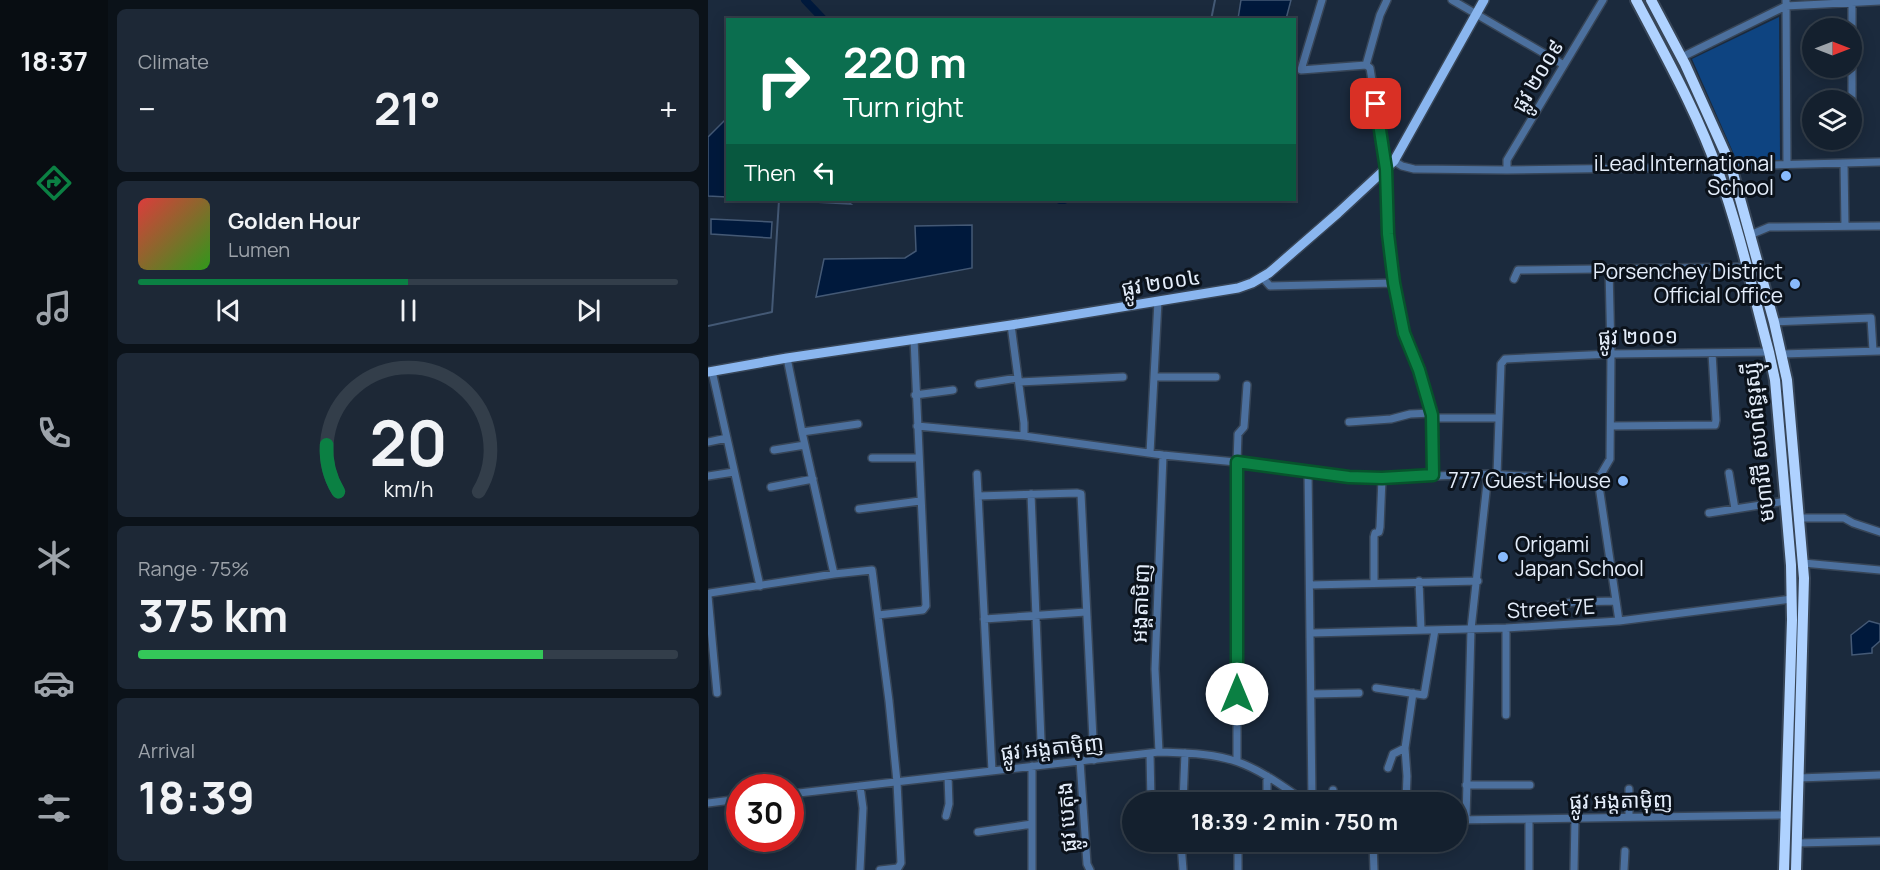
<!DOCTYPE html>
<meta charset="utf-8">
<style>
body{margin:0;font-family:Manrope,"Noto Sans Khmer",sans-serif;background:#1d2836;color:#f1f3f6;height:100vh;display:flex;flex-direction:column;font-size:22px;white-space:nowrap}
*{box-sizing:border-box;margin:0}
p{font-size:20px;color:#9da3aa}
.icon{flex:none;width:33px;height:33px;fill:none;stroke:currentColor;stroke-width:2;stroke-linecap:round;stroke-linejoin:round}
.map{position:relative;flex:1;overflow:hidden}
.drawer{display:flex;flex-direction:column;gap:9px;padding:9px;background:#0b1219;width:600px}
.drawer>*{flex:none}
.hud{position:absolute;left:18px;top:18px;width:570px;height:183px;border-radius:0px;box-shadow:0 3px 15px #0003,0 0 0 2px #333e4a;background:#0b6e4f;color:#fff;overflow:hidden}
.needle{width:39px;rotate:90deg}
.controls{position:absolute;left:1094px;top:18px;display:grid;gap:12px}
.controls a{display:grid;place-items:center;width:60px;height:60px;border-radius:50%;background:#14202e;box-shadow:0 3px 15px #0003,0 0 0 2px #333e4a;font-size:30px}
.speed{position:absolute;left:18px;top:774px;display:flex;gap:12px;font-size:30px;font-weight:700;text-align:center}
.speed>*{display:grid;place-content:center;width:78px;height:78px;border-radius:50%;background:#14202e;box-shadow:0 3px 15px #0003,0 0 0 2px #333e4a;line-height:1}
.speed .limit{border:9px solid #d22;background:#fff;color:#111}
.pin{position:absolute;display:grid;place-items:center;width:51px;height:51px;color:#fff;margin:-26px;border-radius:12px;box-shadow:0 3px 9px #0006}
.me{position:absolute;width:66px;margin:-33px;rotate:0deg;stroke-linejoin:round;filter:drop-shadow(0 0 4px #0008)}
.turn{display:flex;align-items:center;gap:21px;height:126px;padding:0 18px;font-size:27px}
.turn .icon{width:78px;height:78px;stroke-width:2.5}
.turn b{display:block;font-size:42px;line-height:51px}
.then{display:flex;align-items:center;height:57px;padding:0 18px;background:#0003;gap:12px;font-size:22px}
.big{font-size:45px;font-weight:700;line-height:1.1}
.drawer .widget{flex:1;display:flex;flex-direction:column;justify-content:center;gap:9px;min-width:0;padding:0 21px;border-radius:9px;background:#1d2836}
.drawer .dial{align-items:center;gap:0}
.dial svg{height:156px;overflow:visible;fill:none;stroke:#333e4a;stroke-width:7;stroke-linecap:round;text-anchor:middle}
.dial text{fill:#f1f3f6;stroke:none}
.song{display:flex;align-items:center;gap:18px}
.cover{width:72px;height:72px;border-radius:9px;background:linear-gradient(135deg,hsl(0 70% 55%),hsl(110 70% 35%))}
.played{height:6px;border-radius:3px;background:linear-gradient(90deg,#0b8043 50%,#333e4a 50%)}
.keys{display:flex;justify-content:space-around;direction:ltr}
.heat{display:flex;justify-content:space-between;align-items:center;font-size:33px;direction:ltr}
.charge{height:9px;border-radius:4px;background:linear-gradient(90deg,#34c759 75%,#333e4a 0)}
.trip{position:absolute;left:414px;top:792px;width:345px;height:60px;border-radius:30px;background:#14202e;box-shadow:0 3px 15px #0003,0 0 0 2px #333e4a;font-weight:700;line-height:60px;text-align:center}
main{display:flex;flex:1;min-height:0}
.dock{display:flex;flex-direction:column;width:108px;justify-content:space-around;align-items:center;background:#080d12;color:#9da3aa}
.dock .icon{width:42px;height:42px}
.dock .on{color:#0b8043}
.dock b{font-size:27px;color:#f1f3f6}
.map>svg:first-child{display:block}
.green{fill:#0e4481}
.water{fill:#00193c;stroke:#445975;stroke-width:1.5}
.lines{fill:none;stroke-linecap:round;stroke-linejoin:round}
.stream{stroke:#445975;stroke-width:2}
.canal{stroke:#00193c;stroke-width:8}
.minor-casing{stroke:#374557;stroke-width:10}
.major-casing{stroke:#374557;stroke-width:12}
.highway-casing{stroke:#374557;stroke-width:14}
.minor{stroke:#4c709e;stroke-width:7}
.major{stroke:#8ab6ef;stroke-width:9}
.highway{stroke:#afd2ff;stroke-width:10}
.route-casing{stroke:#07532c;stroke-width:15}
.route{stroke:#0b8043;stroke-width:10}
.poi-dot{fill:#88bafc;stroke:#0b121b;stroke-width:2}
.labels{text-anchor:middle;stroke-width:6;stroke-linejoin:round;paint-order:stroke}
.street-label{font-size:21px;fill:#e4edfa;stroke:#0b121b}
.poi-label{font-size:21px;fill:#e4edfa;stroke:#0b121b;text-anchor:end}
</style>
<main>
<nav class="dock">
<b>18:37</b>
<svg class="icon on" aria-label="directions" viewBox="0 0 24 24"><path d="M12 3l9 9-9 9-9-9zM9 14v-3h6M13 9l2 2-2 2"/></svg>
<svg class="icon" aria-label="music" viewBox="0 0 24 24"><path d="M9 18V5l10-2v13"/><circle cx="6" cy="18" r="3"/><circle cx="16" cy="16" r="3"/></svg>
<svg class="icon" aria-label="phone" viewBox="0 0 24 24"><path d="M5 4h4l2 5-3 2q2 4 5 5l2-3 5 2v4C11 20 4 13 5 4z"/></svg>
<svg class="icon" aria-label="climate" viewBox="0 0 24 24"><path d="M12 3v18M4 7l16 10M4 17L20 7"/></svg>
<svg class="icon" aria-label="car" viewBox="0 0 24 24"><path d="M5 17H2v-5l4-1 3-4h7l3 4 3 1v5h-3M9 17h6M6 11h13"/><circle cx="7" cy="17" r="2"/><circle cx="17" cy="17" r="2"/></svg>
<svg class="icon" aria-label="filters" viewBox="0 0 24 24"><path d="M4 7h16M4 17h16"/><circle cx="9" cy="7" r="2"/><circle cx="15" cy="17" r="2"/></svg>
</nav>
<section class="drawer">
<div class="widget"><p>Climate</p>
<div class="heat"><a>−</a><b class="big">21°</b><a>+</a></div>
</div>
<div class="widget">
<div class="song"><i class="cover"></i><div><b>Golden Hour</b><p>Lumen</p></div></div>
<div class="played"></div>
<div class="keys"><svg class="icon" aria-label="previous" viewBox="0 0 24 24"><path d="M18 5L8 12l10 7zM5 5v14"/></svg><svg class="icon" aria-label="pause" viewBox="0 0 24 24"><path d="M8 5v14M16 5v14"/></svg><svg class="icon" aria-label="next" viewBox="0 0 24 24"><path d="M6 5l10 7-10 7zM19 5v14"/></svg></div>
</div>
<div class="widget dial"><svg viewBox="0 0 100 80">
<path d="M14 69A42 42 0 1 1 86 69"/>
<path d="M14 69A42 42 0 0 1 8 45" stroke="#0b8043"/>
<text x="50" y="56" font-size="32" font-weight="700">20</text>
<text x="50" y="72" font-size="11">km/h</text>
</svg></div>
<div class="widget"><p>Range · 75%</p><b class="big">375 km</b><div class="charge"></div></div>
<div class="widget"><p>Arrival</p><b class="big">18:39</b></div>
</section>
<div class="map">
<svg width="1172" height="870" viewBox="0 0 1172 870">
<rect width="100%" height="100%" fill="#1b2a3d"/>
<path class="green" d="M 1071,17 L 1072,160 L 1029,161 L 984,59 Z"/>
<path class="water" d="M 533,0 L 583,0 L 578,19 L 530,19 Z
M 19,118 L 19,197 L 0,196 L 0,137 Z
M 71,200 L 138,200 L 143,204 Z
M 3,219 L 64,222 L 63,238 L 3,234 Z
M 264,225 L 264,268 L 108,297 L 116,259 L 197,258 L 208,251 L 207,226 Z
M 1161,621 L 1172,624 L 1172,641 L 1164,648 L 1164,653 L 1144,655 L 1143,635 Z"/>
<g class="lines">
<path class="stream" d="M 503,20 L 507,0
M 0,326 L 64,312 L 71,200"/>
<path class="canal" d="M 97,0 L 116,20
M 352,200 L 356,200"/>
<g class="minor-casing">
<path id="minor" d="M 614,0 L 593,70 L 658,65
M 679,0 L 672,15 L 658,65 L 662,68 L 678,169 L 680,234 L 686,283 L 696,333 L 711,370 L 724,415 L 725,475
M 744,0 L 856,65
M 1078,0 L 1079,164
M 974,57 L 1078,6 L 1172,1
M 1144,116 L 1144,2
M 686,161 L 694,166 L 706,169 L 799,170 L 1000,167 L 1007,164
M 1136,163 L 1137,226
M 1023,166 L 1172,162
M 799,170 L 799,160 L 895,0
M 1042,235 L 1061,227 L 1172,226
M 901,269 L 903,354 L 902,459 L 892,476 L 891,486 L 911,621
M 555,278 L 562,286 L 686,283
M 806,279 L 810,270 L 1038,267
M 1066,322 L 1163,318 L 1165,351
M 303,325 L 316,423 L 316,436
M 1074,354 L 1172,351
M 79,358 L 94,432 L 126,574
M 4,371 L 52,586
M 446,377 L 508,377
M 311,382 L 415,377
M 271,384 L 310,378
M 207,395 L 245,390
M 724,418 L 790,418
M 641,422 L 683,419 L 702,414 L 724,413
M 209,426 L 316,436 L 455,455 L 570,466 L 641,477 L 674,478 L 780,474 L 865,479 L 883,479 L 892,476
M 903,426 L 1007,425 L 1008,420 L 1004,353
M 94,432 L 150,424
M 0,442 L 19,438
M 66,450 L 97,445
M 442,453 L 450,301
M 164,458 L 210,458
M 600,471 L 604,802
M 1021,473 L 1027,509
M 269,474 L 284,771
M 789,475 L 793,364 L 797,359 L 903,354 L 1061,352
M 0,476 L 26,472
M 63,487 L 105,479
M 323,494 L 334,765
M 270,496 L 369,493 L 373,494 L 386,760
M 151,509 L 212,501
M 1001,513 L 1078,501
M 1092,518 L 1136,518 L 1145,523 L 1172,532
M 1095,563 L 1172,570
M 711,581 L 713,630
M 666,582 L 666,537 L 667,533 L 671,532 L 672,527 L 674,478
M 602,585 L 770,581
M 842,607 L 865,602 L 908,601
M 170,615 L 215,610 L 218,606 L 206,339
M 276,619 L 378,612
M 798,628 L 798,715
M 603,633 L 798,628 L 911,621 L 1084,599
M 668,688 L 716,695 L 727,630
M 9,693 L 0,596 L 2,593 L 126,574 L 164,570 L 181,701 L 189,782 L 193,863 L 190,868 L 172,870
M 603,694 L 651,693
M 451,752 L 447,669 L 455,455
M 442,753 L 443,802
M 372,761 L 379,864 L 382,870
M 529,761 L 529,462 L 530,434 L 536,427 L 539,385
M 680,768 L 685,754 L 697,748
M 559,776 L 559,802
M 1091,778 L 1172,775
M 758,785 L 822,785
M 921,789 L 921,817
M 82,794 L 451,752 C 477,753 505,753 530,762 C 555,771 577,788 598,802
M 475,802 L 477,753
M 624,802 L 625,790
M 698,802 L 699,776 L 697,748 L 705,693
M 0,803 L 32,799
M 238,816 L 241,804 L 240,776
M 821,819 L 821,870
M 748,820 L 1078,815
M 758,820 L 763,629 L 780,474
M 270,832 L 324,824
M 665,842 L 666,870
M 473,843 L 475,870
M 1089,843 L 1172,841
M 472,845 L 548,846 L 559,842
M 530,846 L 530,870
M 152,870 L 155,808 L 152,786
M 324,870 L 324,766
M 866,870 L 867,818
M 916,870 L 917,851"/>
</g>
<g class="major-casing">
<path id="major" d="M 0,372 L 79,358 L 303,325 L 530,288 L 544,283 L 561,273 L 630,213 L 686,161 L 776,0"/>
</g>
<g class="highway-casing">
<path id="highway" d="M 928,0 C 958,57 990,114 1011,174 C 1032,232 1045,293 1061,352 L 1067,380 L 1083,565 L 1084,620 L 1076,870
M 943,0 L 977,64 L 1023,166 L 1066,322 L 1079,380 L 1096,578 L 1088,870"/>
</g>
<use href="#minor" class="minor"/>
<use href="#major" class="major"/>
<use href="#highway" class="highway"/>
</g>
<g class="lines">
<g class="route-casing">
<path id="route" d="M 529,694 L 529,462 L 641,477 L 674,478 L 725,475 L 724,415 L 711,370 L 696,333 L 686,283 L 680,234 L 678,169 L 668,104"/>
</g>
<use href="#route" class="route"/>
</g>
<g class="poi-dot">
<circle cx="1078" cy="176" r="6"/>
<circle cx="1087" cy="284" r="6"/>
<circle cx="915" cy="481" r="6"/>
<circle cx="795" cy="557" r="6"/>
</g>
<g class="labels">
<g class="street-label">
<text transform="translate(830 76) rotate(-59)" y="7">ផ្លូវ ២០០៩</text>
<text transform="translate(453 283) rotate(-9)" y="7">ផ្លូវ ២០០៤</text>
<text transform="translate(930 337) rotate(-1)" y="7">ផ្លូវ ២០០១</text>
<text transform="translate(1051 442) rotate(-96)" y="7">មហាវិថី សហព័ន្ធរុស្ស៊ី</text>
<text transform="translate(433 603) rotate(-88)" y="7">អង្គតាមិញ</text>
<text transform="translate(843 609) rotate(-3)" y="7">Street 7E</text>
<text transform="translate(344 748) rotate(-6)" y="7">ផ្លូវ អង្តតាម៉ិញ</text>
<text transform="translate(913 801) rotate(-1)" y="7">ផ្លូវ អង្តតាម៉ិញ</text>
<text transform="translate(359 817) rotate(-94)" y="7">ផ្លូវ បេតុង</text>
</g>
<g class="poi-label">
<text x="1066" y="171">iLead International<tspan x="1066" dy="24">School</tspan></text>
<text x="1075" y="279">Porsenchey District<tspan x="1075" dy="24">Official Office</tspan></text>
<text x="903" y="488">777 Guest House</text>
<text x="807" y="552" text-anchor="start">Origami<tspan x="807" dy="24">Japan School</tspan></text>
</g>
</g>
</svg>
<div class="controls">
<a><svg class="needle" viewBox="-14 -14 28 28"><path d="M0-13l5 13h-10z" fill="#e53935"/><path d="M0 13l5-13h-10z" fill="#9da3aa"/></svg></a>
<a><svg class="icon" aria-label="layers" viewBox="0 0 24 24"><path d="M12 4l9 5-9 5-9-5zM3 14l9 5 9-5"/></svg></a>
</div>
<div class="speed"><div class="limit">30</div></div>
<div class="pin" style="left:668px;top:104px;background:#d93025"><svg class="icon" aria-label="arrive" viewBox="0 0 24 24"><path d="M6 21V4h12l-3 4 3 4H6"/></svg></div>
<svg class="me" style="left:529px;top:694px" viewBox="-20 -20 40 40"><circle r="19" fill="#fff"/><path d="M0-13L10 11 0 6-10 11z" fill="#0b8043"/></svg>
<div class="trip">18:39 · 2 min · 750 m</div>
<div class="hud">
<div class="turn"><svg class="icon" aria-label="right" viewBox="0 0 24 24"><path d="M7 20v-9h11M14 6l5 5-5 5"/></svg><div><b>220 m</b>Turn right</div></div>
<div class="then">Then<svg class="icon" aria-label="left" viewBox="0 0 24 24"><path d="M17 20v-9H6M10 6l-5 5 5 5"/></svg></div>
</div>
</div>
</main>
